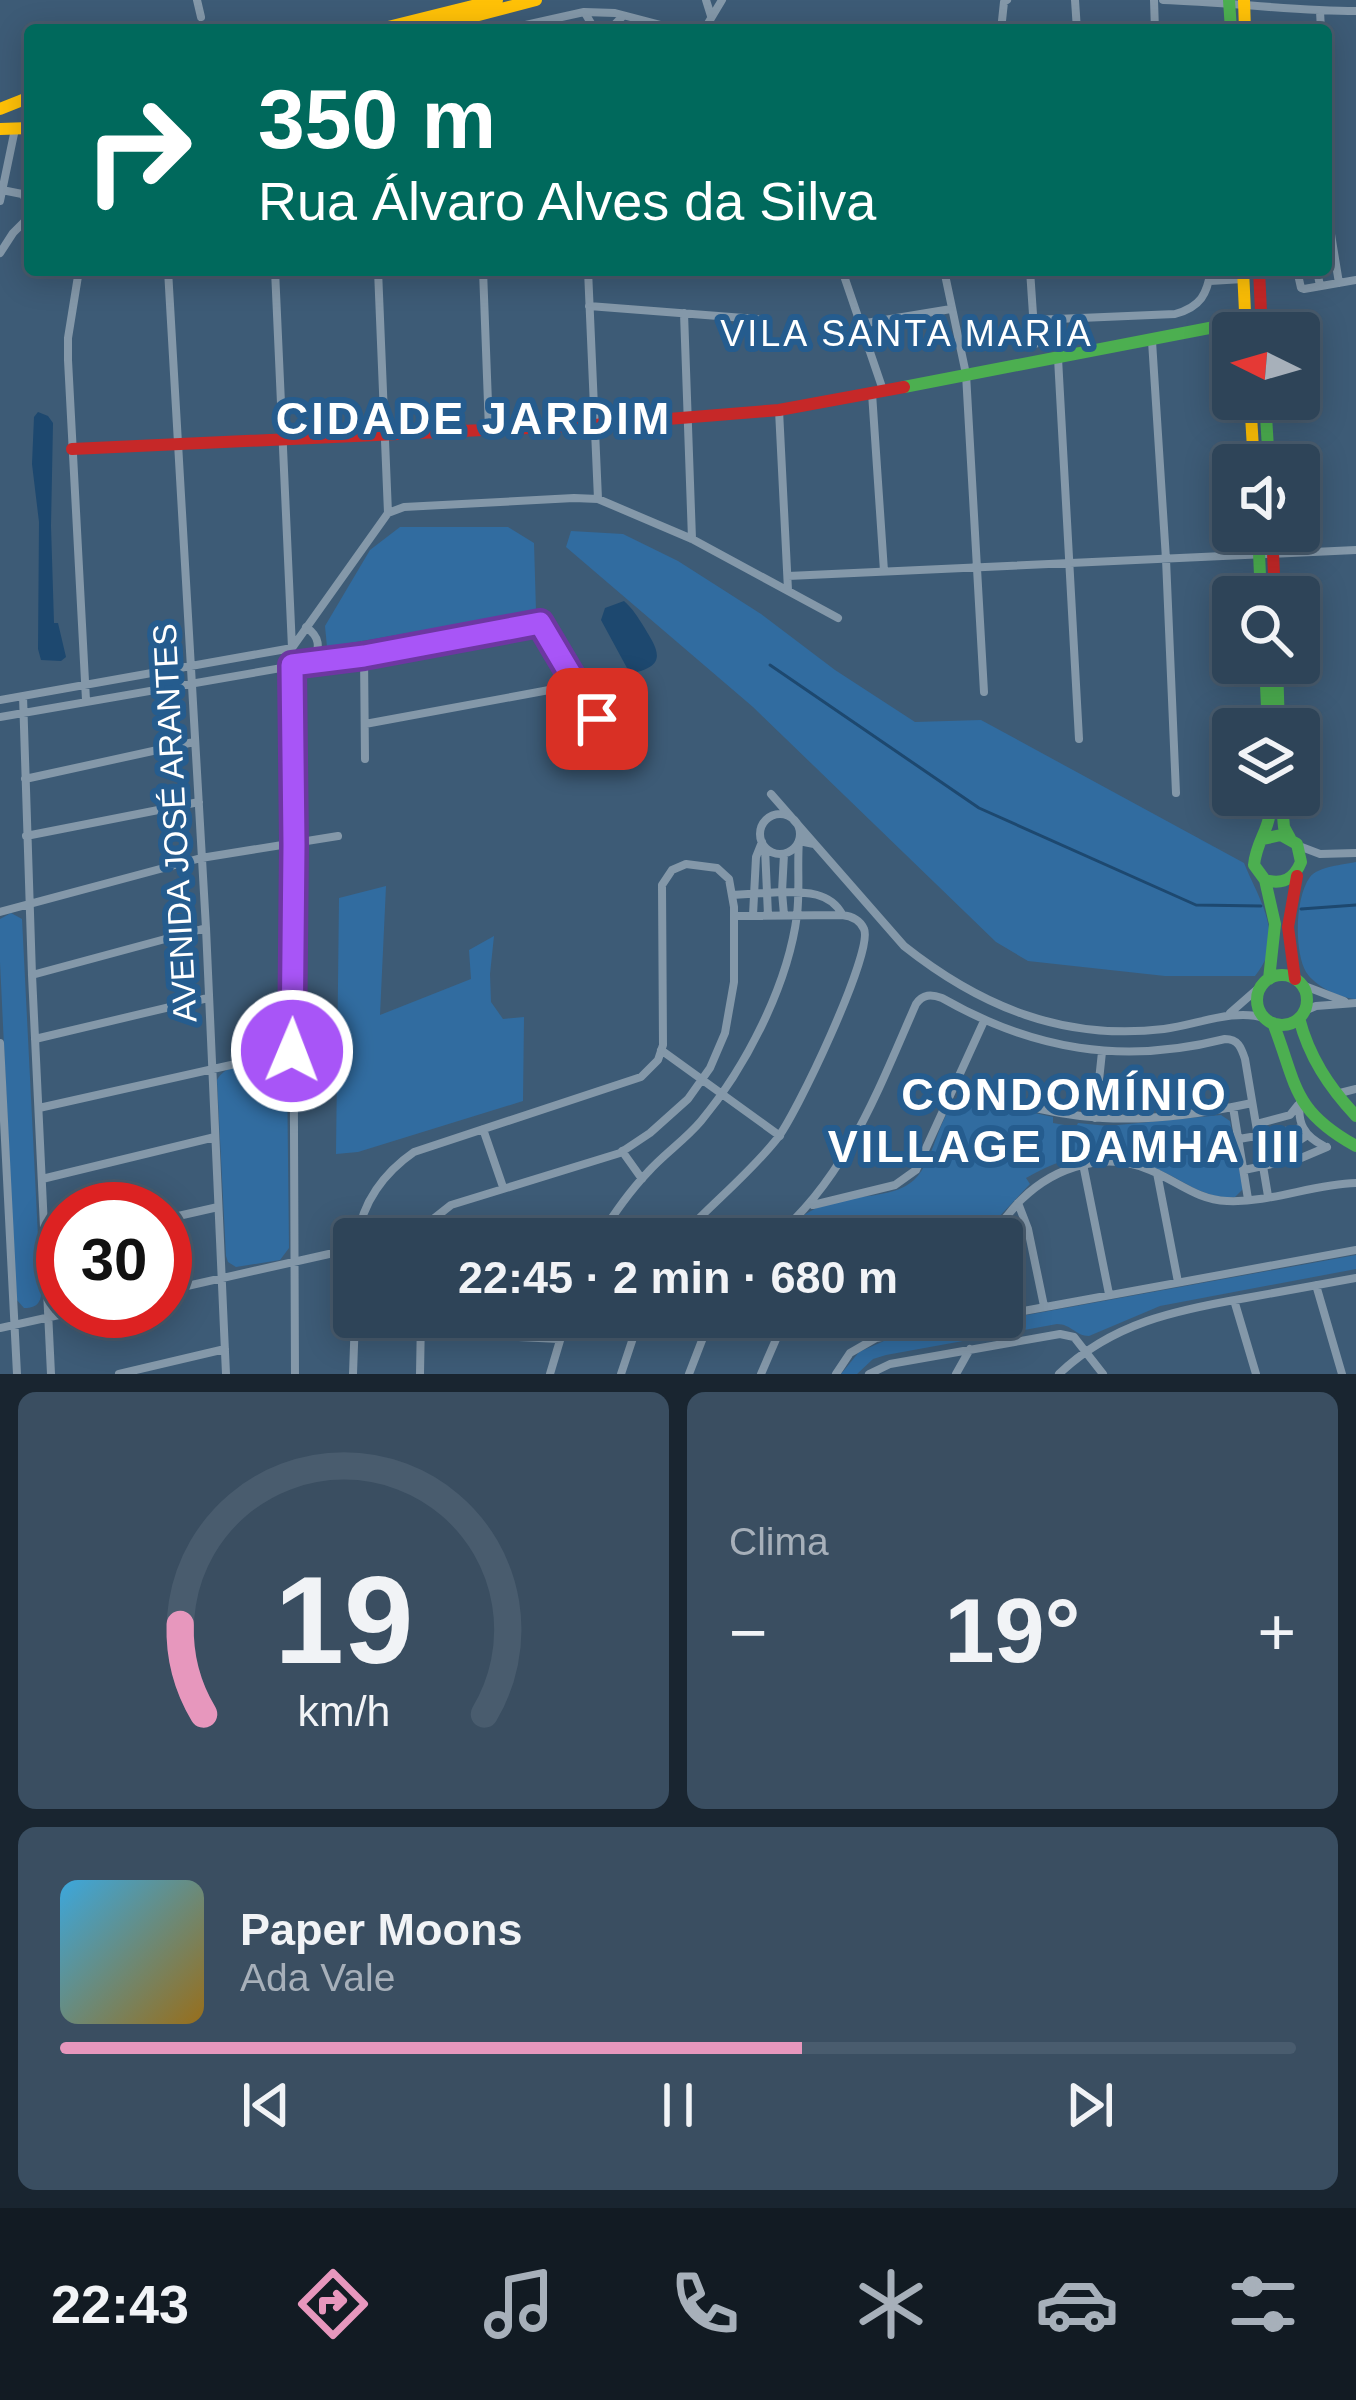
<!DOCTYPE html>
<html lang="pt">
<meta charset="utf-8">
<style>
body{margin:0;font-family:Arial,sans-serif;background:#3a4e61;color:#f1f3f6;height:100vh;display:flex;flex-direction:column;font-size:45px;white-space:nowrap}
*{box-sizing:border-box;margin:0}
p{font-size:39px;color:#a7b0ba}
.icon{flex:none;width:66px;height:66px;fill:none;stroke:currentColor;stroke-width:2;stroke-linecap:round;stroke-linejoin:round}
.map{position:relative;height:1374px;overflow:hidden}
.sheet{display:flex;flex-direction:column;gap:18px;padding:18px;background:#192530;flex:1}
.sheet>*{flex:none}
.guide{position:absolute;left:24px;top:24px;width:1308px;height:252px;border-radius:12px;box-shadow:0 6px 30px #0003,0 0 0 3px #495c6e;background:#00695c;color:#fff;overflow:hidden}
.needle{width:78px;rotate:275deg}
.controls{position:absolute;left:1212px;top:312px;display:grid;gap:24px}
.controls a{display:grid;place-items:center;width:108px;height:108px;border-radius:12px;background:#2e4458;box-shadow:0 6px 30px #0003,0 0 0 3px #495c6e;font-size:60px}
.speed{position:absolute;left:36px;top:1182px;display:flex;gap:24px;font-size:60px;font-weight:700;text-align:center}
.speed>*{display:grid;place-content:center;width:156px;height:156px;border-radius:50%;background:#2e4458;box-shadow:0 6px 30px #0003,0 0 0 3px #495c6e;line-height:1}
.speed .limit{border:18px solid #d22;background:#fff;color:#111}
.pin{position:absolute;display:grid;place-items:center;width:102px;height:102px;color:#fff;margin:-51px;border-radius:24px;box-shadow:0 6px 18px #0006}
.me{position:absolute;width:132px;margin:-66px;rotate:1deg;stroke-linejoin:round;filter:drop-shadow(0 0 9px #0008)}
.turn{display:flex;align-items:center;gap:42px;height:252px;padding:0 36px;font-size:54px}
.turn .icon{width:156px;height:156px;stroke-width:2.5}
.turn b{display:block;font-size:84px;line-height:102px}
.big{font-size:90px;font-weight:700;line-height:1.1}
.sheet .card{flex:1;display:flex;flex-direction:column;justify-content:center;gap:18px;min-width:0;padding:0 42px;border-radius:18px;background:#3a4e61}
.sheet .dial{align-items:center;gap:0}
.dial svg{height:312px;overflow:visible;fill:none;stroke:#495c6e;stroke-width:7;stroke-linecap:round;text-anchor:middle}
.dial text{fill:#f1f3f6;stroke:none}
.song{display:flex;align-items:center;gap:36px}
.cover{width:144px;height:144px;border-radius:18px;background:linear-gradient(135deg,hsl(200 70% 55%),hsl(40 70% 35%))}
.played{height:12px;border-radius:6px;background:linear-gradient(90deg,#e797bd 60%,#495c6e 60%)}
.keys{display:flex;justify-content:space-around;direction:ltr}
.heat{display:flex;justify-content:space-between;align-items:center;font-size:66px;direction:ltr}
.sheet .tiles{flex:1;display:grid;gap:18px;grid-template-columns:1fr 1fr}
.card:last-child{grid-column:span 2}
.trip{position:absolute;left:333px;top:1218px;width:690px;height:120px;border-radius:12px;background:#2e4458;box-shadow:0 6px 30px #0003,0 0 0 3px #495c6e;font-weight:700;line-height:120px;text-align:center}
.tabs{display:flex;height:192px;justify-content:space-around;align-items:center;background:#121b23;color:#a7b0ba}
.tabs .icon{width:84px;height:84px}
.tabs .current{color:#e797bd}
.tabs b{font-size:54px;color:#f1f3f6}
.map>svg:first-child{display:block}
.green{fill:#316ca0}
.water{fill:#1d486f}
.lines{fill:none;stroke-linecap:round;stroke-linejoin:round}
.stream{stroke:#1d486f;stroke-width:3}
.street{stroke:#8498a9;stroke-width:8}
.fast{stroke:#4caf50;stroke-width:12}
.slow{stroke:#ffc107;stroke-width:12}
.jam{stroke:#c62828;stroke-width:12}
.route-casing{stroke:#6d37a1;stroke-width:30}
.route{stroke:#a855f7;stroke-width:21}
.labels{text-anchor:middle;stroke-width:12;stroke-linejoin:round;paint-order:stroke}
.street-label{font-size:33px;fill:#fff;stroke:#255c8e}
.neighbourhood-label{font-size:36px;letter-spacing:3px;fill:#fff;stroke:#255c8e}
.district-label{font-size:45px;font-weight:bold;letter-spacing:3px;fill:#fff;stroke:#255c8e}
</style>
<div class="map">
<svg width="1356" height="1374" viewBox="0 0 1356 1374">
<rect width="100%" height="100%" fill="#3d5b76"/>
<path class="green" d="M 400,527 L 508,527 L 534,543 L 536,611 L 327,647 L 325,626 L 370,550 Z
M 571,531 L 623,534 L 678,561 L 761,614 L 835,670 L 915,722 L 981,720 L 1244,863 C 1259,900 1287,938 1255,976 L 1165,976 L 1028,961 L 996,942 L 753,707 L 566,547 Z
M 1356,862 L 1356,999 C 1339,998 1315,986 1306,972 C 1294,951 1295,897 1310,877 C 1319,866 1343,865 1356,862 Z
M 386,886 L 380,1015 L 471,979 L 469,950 L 494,936 L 490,974 L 491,1002 L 503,1019 L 524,1017 L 523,1101 L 358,1152 L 336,1154 L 339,898 Z
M 11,913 L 22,919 L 41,1296 C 39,1306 33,1308 24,1308 L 16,1299 L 0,962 L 0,919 Z
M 274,1059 L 283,1062 L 287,1069 L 289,1248 L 280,1260 L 236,1267 L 228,1262 L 226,1256 L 217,1080 C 227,1062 254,1063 274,1059 Z
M 967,1093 L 1001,1104 L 1000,1110 L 1023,1116 L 1025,1111 L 1053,1117 L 1053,1123 L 1076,1127 L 1078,1123 L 1108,1126 L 1221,1115 L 1230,1121 L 1243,1189 L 1235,1197 C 1203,1200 1182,1178 1154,1168 C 1139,1162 1122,1161 1106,1158 L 1105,1151 C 1075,1155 1052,1163 1026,1178 L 1030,1184 L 978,1239 L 791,1239 L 792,1225 C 832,1186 885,1206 914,1180 C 937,1159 938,1105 967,1093 Z
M 1356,1255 L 1356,1269 L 1160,1306 L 1089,1336 C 1076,1336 1071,1324 1057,1324 L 886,1355 L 873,1359 L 857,1374 L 841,1374 L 859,1352 L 884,1341 Z"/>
<path class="water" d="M 38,412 L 48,416 L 53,423 L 51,526 L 54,623 L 58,623 L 66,657 L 61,661 L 41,660 L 38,649 L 39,522 L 32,464 L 34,417 Z
M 624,601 C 633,609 637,616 644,627 C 658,650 668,665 633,673 L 627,668 L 601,620 L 605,608 Z"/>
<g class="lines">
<path class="stream" d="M 770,665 L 979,808 L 1196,905 L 1261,906
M 1301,909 L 1356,905"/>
<path class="street" d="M 197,0 L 201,17
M 706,0 L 711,16
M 1075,0 L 1077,30
M 1154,0 L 1155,30
M 1163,0 C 1228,2 1292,11 1356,11
M 1320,11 L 1321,30
M 585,13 L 595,30
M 503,30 L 584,12 L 615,13 L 680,30
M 609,30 L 623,16
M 704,30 L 722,0
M 780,30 L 820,30
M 1001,30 L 1004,2 L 1007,0
M 1326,125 L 1326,126
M 2,190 L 22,194 L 30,203
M 0,201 L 15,129
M 1329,222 L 1339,283
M 0,253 L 13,233 L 30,216
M 79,270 L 68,338 L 68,360 L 86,700
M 168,270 L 206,928 L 226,1374
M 275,270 L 292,648 L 295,1374
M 378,270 L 388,513
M 483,270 L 489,430
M 588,270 L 598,499
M 842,270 L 883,390
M 944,270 L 966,374 L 984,692
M 1030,270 L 1035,344
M 1297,270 L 1301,288 L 1304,289 L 1356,280
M 1317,270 L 1320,286
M 1210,281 L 1243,279
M 589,306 L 757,319
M 684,313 L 692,539
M 1033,320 L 1175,314 C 1201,307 1207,294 1211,270
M 860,324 L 951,309
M 1152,341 L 1166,559 L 1176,793
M 1058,358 L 1079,739
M 872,393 L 884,571
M 779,410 L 788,590
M 788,576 L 1356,550
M 306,627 C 320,637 320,646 314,662
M 364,656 L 365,759
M 23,696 L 32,975 L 51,1374
M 0,700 L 292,648 L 388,513 L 404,507 L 574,498 L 598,499 L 692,539 L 838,618
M 0,717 L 540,623 L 597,719
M 365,724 L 576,685
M 25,779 L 194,742
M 771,794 L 904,946 C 981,1007 1064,1041 1164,1029 C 1197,1025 1233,1008 1265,1018
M760 834a20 20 0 1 1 40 0a20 20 0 1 1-40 0Z
M 26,836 L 199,802
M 1299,846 L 1320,854 L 1356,853
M 765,848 L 768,915
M 784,854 L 782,892 C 806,892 830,892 842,914
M 732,895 L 782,892 L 784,915
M 0,912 L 201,858 L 338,836
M 753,915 L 756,857 L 762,842
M 32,975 L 206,928
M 1302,985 L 1344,1001
M 1304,1011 L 1316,1006 L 1356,1003
M 1230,1013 L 1262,985
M 35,1039 L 208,998
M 0,1043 L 17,1374
M 661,1050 L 780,1136
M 957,1082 C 1063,1126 1141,1127 1252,1103
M 1336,1094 L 1356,1089
M 1300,1101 C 1297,1123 1304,1136 1324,1146
M 1233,1107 L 1248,1199
M 39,1108 L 333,1042
M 1095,1118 L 1102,1052
M 1256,1124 L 1290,1115 L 1298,1105
M 483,1129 L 503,1187
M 1239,1139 L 1302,1128
M 1261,1150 L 1297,1142 L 1308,1135
M 622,1151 L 642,1179
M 1083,1164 L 1109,1294
M 1244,1170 L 1301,1158 L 1327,1147
M 1157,1173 L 1178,1282
M 42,1179 L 215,1137
M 1018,1203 L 1028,1229 L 1044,1306
M 813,1205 L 895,1185 L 916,1170 L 984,1021
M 165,1219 L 218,1207
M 358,1239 C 361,1203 385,1172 414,1152 L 641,1077 L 658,1060 L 663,1045 L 662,885 L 672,870 L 686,864 L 717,868 L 729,879 L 734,907 L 734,982 L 725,1033 L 710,1068 L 688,1099 L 650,1133 L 620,1153 L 451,1205 L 432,1220 L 424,1239
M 598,1239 C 613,1215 628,1193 648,1172 C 664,1154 685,1140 701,1121 C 746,1067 788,985 797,915 C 800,890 797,865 799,841 L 814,844
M 679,1239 C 710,1205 747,1176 776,1140 C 795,1118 874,951 864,929 C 860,920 851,916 842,915 L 734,916
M 773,1239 C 846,1179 879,1088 916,1004 C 923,994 931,994 942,998 C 1033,1050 1122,1065 1225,1039 C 1238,1039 1241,1047 1245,1059 L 1268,1196
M 984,1239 C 999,1228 1009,1212 1022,1199 C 1056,1166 1105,1151 1150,1170 C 1177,1181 1197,1200 1227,1201 C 1270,1203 1313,1184 1356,1183
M 46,1246 L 63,1242
M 1316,1285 L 1342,1374
M 165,1291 L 329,1254
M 1234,1300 L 1256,1374
M 1002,1315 L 1356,1250
M 859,1317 L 876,1338
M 0,1328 L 77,1311
M 420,1332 L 559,1339
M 119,1374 L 225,1349
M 353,1374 L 355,1317
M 420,1374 L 421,1317
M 550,1374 L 567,1317
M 621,1374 L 640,1317
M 689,1374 L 711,1317
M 761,1374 L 777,1337 L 791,1317
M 836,1374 L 850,1353 L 876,1338 L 990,1317
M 869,1374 L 890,1364 L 1060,1334 L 1074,1337 L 1103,1374
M 956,1374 L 970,1349
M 1059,1374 C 1112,1323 1176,1310 1246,1298 C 1283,1291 1319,1285 1356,1278"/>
<path class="fast" d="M 1229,0 L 1231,30
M 904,387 L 1261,318
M 1265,399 L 1269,465
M 1258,531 L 1261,597
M 1265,663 L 1268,729
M 1277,663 L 1279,729
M 1281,795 L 1284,827 L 1290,838
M 1263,839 L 1281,835 L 1297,844 L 1301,862 C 1294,879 1283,885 1265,880 L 1254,865 C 1257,836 1273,830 1270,795
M 1265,880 L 1275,924 L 1269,979
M1257 1000a25 25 0 1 1 50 0a25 25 0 1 1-50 0Z
M 1299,1018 C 1309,1057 1329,1087 1356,1116
M 1273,1023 C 1297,1084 1291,1110 1356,1146"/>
<path class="slow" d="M 1244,0 L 1245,30
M 376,30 L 497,0
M 421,30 L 536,0
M 0,109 L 30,97
M 0,129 L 30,128
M 1243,270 L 1246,333
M 1250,399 L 1254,465"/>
<path class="jam" d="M 1259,270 L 1262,333
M 72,449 L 594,425 L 779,410 L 904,387
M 1272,531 L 1275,597
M 1295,979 L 1288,927 L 1297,876"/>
</g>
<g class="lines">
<g class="route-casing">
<path id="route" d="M 292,1051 L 294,845 L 292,665 L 364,656 L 540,623 L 597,719"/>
</g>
<use href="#route" class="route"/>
</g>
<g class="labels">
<g class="street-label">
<text transform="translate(174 823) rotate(-93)" y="12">AVENIDA JOSÉ ARANTES</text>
</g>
<g class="neighbourhood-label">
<text x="907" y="346">VILA SANTA MARIA</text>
</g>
<g class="district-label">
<text x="474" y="434">CIDADE JARDIM</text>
<text x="1065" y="1110">CONDOMÍNIO<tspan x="1065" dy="52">VILLAGE DAMHA III</tspan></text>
</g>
</g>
</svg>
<div class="controls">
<a><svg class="needle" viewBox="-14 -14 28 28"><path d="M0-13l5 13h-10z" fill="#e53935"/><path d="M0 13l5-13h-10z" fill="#a7b0ba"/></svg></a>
<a><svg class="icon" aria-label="sound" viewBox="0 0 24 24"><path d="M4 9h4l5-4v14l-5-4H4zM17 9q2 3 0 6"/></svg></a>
<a><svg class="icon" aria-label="search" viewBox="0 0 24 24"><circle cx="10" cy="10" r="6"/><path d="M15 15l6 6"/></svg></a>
<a><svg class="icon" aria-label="layers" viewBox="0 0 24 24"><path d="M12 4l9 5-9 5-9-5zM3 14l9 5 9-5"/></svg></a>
</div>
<div class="speed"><div class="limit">30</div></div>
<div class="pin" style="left:597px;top:719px;background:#d93025"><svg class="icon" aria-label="arrive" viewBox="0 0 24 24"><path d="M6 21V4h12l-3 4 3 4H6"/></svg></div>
<svg class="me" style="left:292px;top:1051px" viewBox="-20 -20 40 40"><circle r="17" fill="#a855f7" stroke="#fff" stroke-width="3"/><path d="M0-11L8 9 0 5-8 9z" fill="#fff"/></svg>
<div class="trip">22:45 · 2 min · 680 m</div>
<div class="guide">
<div class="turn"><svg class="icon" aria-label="right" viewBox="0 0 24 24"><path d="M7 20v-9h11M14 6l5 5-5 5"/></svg><div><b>350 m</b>Rua Álvaro Alves da Silva</div></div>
</div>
</div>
<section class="sheet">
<div class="tiles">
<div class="card dial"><svg viewBox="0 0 100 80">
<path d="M14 69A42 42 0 1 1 86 69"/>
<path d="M14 69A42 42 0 0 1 8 46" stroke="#e797bd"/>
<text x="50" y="56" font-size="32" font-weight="700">19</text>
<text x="50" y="72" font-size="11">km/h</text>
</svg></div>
<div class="card"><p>Clima</p>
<div class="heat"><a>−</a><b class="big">19°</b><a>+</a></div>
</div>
<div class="card">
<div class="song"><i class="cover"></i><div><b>Paper Moons</b><p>Ada Vale</p></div></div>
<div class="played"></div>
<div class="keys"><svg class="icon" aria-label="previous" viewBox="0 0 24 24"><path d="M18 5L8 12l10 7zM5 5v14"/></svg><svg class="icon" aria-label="pause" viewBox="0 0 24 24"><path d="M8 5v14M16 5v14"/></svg><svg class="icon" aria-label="next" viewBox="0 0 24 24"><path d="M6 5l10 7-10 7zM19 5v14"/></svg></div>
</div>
</div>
</section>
<nav class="tabs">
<b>22:43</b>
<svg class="icon current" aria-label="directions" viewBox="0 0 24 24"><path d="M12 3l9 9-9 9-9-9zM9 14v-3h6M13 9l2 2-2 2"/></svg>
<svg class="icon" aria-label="music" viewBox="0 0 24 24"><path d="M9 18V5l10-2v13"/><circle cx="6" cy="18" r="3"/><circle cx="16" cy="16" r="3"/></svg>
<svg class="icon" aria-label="phone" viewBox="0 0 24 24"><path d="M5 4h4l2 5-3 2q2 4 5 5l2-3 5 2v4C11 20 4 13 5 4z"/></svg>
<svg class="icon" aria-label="climate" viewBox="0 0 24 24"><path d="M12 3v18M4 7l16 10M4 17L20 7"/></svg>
<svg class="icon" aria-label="car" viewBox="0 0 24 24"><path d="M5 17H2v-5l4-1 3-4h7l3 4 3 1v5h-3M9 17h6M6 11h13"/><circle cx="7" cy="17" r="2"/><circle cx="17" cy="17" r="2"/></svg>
<svg class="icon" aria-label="filters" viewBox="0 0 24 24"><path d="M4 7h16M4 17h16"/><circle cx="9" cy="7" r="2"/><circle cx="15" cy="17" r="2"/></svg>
</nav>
